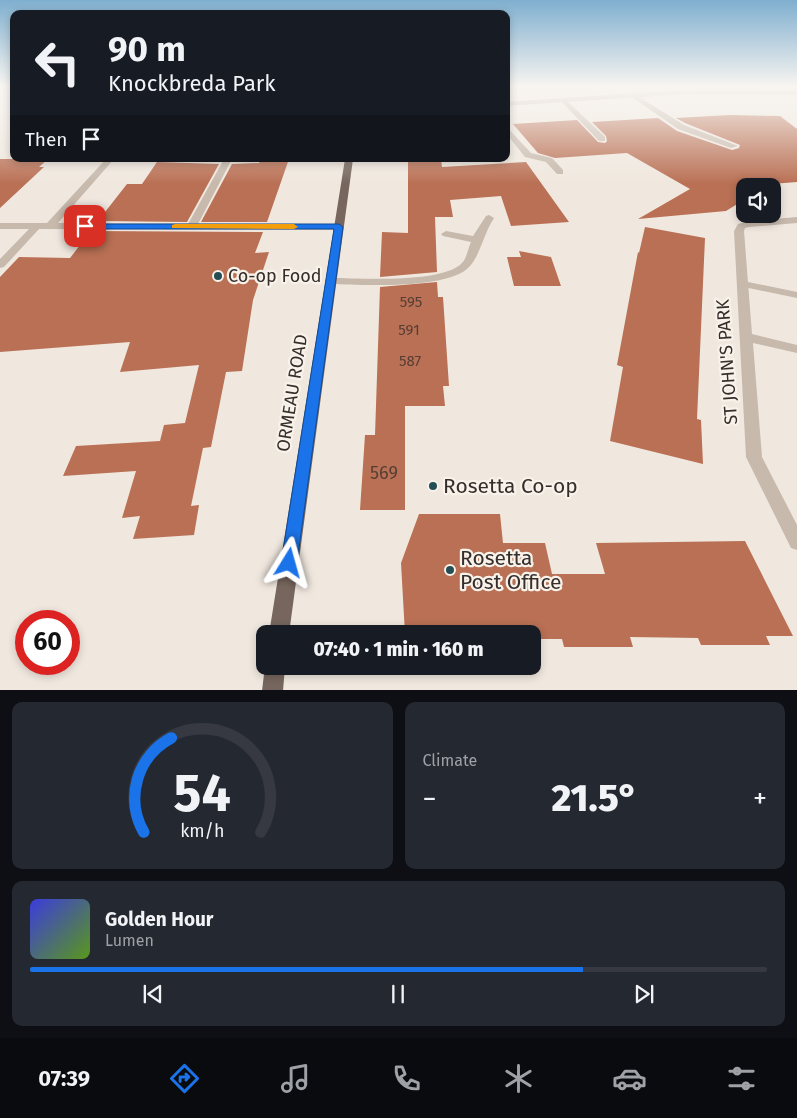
<!DOCTYPE html>
<meta charset="utf-8">
<style>
body{margin:0;font-family:"Fira Sans",sans-serif;background:#242831;color:#f1f3f6;height:100vh;display:flex;flex-direction:column;font-size:19px;white-space:nowrap}
*{box-sizing:border-box;margin:0}
p{font-size:16px;color:#9ea1a6}
.icon{flex:none;width:28px;height:28px;fill:none;stroke:currentColor;stroke-width:2;stroke-linecap:round;stroke-linejoin:round}
.map{position:relative;height:690px;overflow:hidden}
.panel{display:flex;flex-direction:column;gap:12px;padding:12px;background:#0d0f14;flex:1}
.panel>*{flex:none}
.hud{position:absolute;left:10px;top:10px;width:500px;height:152px;border-radius:10px;box-shadow:0 2px 8px #0003;background:#171b24;color:#f1f3f6;overflow:hidden}
.controls{position:absolute;left:736px;top:178px;display:grid;gap:10px}
.controls a{display:grid;place-items:center;width:45px;height:45px;border-radius:10px;background:#171b24;box-shadow:0 2px 8px #0003;font-size:25px}
.speed{position:absolute;left:15px;top:610px;display:flex;gap:10px;font-size:25px;font-weight:700;text-align:center}
.speed>*{display:grid;place-content:center;width:65px;height:65px;border-radius:50%;background:#171b24;box-shadow:0 2px 8px #0003;line-height:1}
.speed .limit{border:8px solid #d22;background:#fff;color:#111}
.pin{position:absolute;display:grid;place-items:center;width:42px;height:42px;color:#fff;margin:-21px;border-radius:10px;box-shadow:0 2px 8px #0006}
.me{position:absolute;width:55px;margin:-28px;rotate:8deg;stroke-linejoin:round;filter:drop-shadow(0 0 4px #0008)}
.turn{display:flex;align-items:center;gap:18px;height:105px;padding:0 15px;font-size:22px}
.turn .icon{width:65px;height:65px;stroke-width:2.5}
.turn b{display:block;font-size:35px;line-height:42px}
.then{display:flex;align-items:center;height:48px;padding:0 15px;background:#0003;gap:10px;font-size:19px}
.big{font-size:38px;font-weight:800;line-height:1.1}
.panel .card{flex:1;display:flex;flex-direction:column;justify-content:center;gap:8px;min-width:0;padding:0 18px;border-radius:10px;background:#242831}
.panel .dial{align-items:center;gap:0}
.dial svg{height:130px;overflow:visible;fill:none;stroke:#363941;stroke-width:7;stroke-linecap:round;text-anchor:middle}
.dial text{fill:#f1f3f6;stroke:none}
.song{display:flex;align-items:center;gap:15px}
.cover{width:60px;height:60px;border-radius:8px;background:linear-gradient(135deg,hsl(240 70% 55%),hsl(90 70% 35%))}
.played{height:5px;border-radius:2px;background:linear-gradient(90deg,#1a73e8 75%,#363941 75%)}
.keys{display:flex;justify-content:space-around;direction:ltr}
.heat{display:flex;justify-content:space-between;align-items:center;font-size:28px;direction:ltr}
.panel .tiles{flex:1;display:grid;gap:12px;grid-template-columns:1fr 1fr}
.card:last-child{grid-column:span 2}
.trip{position:absolute;left:256px;top:625px;width:285px;height:50px;border-radius:10px;background:#171b24;box-shadow:0 2px 8px #0003;font-weight:800;line-height:50px;text-align:center}
.dock{display:flex;height:80px;justify-content:space-around;align-items:center;background:#090b0e;color:#9ea1a6}
.dock .icon{width:35px;height:35px}
.dock .active{color:#1a73e8}
.dock b{font-size:22px;color:#f1f3f6}
.map>svg:first-child{display:block}
.building{fill:#b97054}
.lines{fill:none;stroke-linecap:round;stroke-linejoin:round}
.service{fill:#c7b9ac;fill-rule:evenodd}
.minor{fill:#c7b9ac;fill-rule:evenodd}
.tertiary{fill:#c7b9ac;fill-rule:evenodd}
.primary{fill:#76665d;fill-rule:evenodd}
.route{fill:#1a73e8;stroke:#114b97}
.slow{fill:#f59e0b}
.poi-dot{fill:#244e53;stroke:#f8f2eb;stroke-width:2}
.labels{text-anchor:middle;stroke-width:4.5;stroke-linejoin:round;paint-order:stroke}
.number-label{font-size:15px;fill:#573e34}
.poi-label{font-size:18px;fill:#362e2a;stroke:#f8f2eb;text-anchor:start}
.street-label{font-size:18px;fill:#362e2a;stroke:#f8f2eb}
.near-number-label{font-size:18px;fill:#573e34}
.near-poi-label{font-size:21px;fill:#362e2a;stroke:#f8f2eb;text-anchor:start}
</style>
<div class="map">
<svg width="797" height="691" viewBox="0 0 797 691">
<rect width="100%" height="100%" fill="#f0e8df"/>
<path class="building" d="M 730,115 L 780,116 L 797,129 L 797,182 L 745,186 L 745,208 L 739,203 L 726,211 L 638,219 L 690,189 L 627,153 L 555,158 L 538,153 L 513,124 L 577,120 L 598,142 L 605,143 L 607,141 L 606,136 L 592,122 L 658,118 L 677,131 L 732,150 L 739,148 L 740,145 L 685,123 L 676,118 Z
M 0,159 L 48,159 L 39,167 L 44,167 L 0,208 Z
M 261,159 L 289,159 L 267,222 L 201,222 L 232,164 L 259,163 Z
M 408,159 L 441,159 L 442,167 L 526,162 L 569,222 L 511,226 L 501,196 L 450,200 L 453,217 L 435,217 L 437,272 L 380,277 L 382,232 L 408,233 Z
M 157,162 L 219,164 L 187,222 L 98,221 L 127,184 L 142,184 Z
M 645,227 L 705,238 L 697,419 L 701,420 L 703,464 L 610,441 L 623,367 L 617,365 L 638,252 L 639,253 Z
M 91,231 L 263,232 L 255,253 L 269,252 L 253,300 L 242,371 L 226,372 L 211,447 L 203,448 L 191,506 L 199,505 L 194,535 L 133,539 L 140,516 L 122,518 L 136,471 L 63,476 L 76,446 L 160,441 L 164,425 L 185,423 L 199,365 L 120,372 L 130,342 L 0,352 L 0,277 L 19,257 L 70,258 Z
M 519,251 L 551,257 L 561,286 L 514,286 L 507,257 L 521,257 Z
M 437,282 L 438,297 L 443,297 L 449,386 L 443,386 L 445,406 L 405,406 L 405,510 L 360,510 L 365,435 L 375,435 L 380,287 Z
M 419,514 L 500,514 L 503,543 L 545,543 L 552,574 L 605,574 L 596,543 L 745,541 L 793,636 L 766,636 L 770,645 L 701,645 L 698,638 L 630,637 L 633,647 L 564,647 L 562,639 L 537,639 L 536,634 L 405,634 L 401,563 Z"/>
<g class="lines">
<path class="service" d="M 729,87 L 736,87 L 740,91 L 735,92 Z
M 631,92 L 684,125 L 738,146 L 731,148 L 678,129 L 629,95 L 628,94 Z
M 561,99 L 565,99 L 605,137 L 605,141 L 599,141 L 561,101 Z
M 506,126 L 531,153 L 552,158 L 563,170 L 563,174 L 557,174 L 546,162 L 525,157 L 506,133 Z
M 224,159 L 232,159 L 197,226 L 192,229 L 189,228 L 187,226 Z
M 743,281 L 797,292 L 797,298 L 739,286 L 738,284 L 739,282 Z"/>
<path class="minor" d="M 106,159 L 114,159 L 58,223 L 339,224 L 344,227 L 339,230 L 39,229 L 4,267 L 0,268 L 0,259 L 29,229 L 0,229 L 0,223 L 47,223 Z
M 489,215 L 494,218 C 484,233 480,255 470,266 C 450,290 361,285 331,284 L 326,281 L 331,278 C 359,278 442,284 462,263 C 467,258 468,248 471,242 L 443,236 L 441,234 L 446,231 L 473,236 L 486,216 Z
M 797,217 L 797,223 L 749,227 L 745,228 L 744,231 L 752,334 L 797,345 L 797,353 L 753,343 L 762,457 L 797,525 L 797,550 L 791,548 L 746,457 L 734,231 L 738,224 L 749,221 Z"/>
<path class="tertiary" d="M 724,89 L 797,91 L 797,95 L 687,94 L 506,106 L 506,102 L 651,92 Z"/>
<path class="primary" d="M 345,159 L 353,159 L 289,634 L 269,634 Z
M 265,666 L 285,666 L 283,691 L 262,691 Z"/>
</g>
<linearGradient id="sky" x2="0" y2="1"><stop stop-color="#7fafcf"/><stop offset="0.47" stop-color="#f8f5f1"/><stop offset="1" stop-color="#f8f5f1" stop-opacity="0"/></linearGradient>
<rect width="797" height="184" fill="url(#sky)"/>
<path class="route" d="M 82,224 L 339,224 L 343,227 L 297,563 L 295,568 L 289,571 L 283,568 L 281,563 L 334,229 L 85,229 L 81,226 Z"/>
<path class="slow" d="M 175,224 L 294,224 L 298,227 L 294,229 L 172,228 L 172,225 Z"/>
<g class="poi-dot">
<circle cx="218" cy="276" r="5"/>
<circle cx="433" cy="486" r="5"/>
<circle cx="450" cy="570" r="5"/>
</g>
<g class="labels">
<g class="number-label">
<text x="411" y="307">595</text>
<text x="409" y="335">591</text>
<text x="410" y="366">587</text>
</g>
<g class="poi-label">
<text x="228" y="282">Co-op Food</text>
</g>
<g class="street-label">
<text transform="translate(727 362) rotate(-94)" y="6">ST JOHN'S PARK</text>
<text transform="translate(292 393) rotate(-81)" y="6">ORMEAU ROAD</text>
</g>
<g class="near-number-label">
<text x="384" y="479">569</text>
</g>
<g class="near-poi-label">
<text x="443" y="493">Rosetta Co-op</text>
<text x="460" y="565">Rosetta<tspan x="460" dy="24">Post Office</tspan></text>
</g>
</g>
</svg>
<div class="controls">
<a><svg class="icon" aria-label="sound" viewBox="0 0 24 24"><path d="M4 9h4l5-4v14l-5-4H4zM17 9q2 3 0 6"/></svg></a>
</div>
<div class="speed"><div class="limit">60</div></div>
<div class="pin" style="left:85px;top:226px;background:#d93025"><svg class="icon" aria-label="arrive" viewBox="0 0 24 24"><path d="M6 21V4h12l-3 4 3 4H6"/></svg></div>
<svg class="me" style="left:289px;top:563px" viewBox="-20 -20 40 40"><path d="M0-17L14 15 0 8-14 15z" fill="#1a73e8" stroke="#fff" stroke-width="4"/></svg>
<div class="trip">07:40 · 1 min · 160 m</div>
<div class="hud">
<div class="turn"><svg class="icon" aria-label="left" viewBox="0 0 24 24"><path d="M17 20v-9H6M10 6l-5 5 5 5"/></svg><div><b>90 m</b>Knockbreda Park</div></div>
<div class="then">Then<svg class="icon" aria-label="arrive" viewBox="0 0 24 24"><path d="M6 21V4h12l-3 4 3 4H6"/></svg></div>
</div>
</div>
<section class="panel">
<div class="tiles">
<div class="card dial"><svg viewBox="0 0 100 80">
<path d="M14 69A42 42 0 1 1 86 69"/>
<path d="M14 69A42 42 0 0 1 31 11" stroke="#1a73e8"/>
<text x="50" y="56" font-size="32" font-weight="700">54</text>
<text x="50" y="72" font-size="11">km/h</text>
</svg></div>
<div class="card"><p>Climate</p>
<div class="heat"><a>−</a><b class="big">21.5°</b><a>+</a></div>
</div>
<div class="card">
<div class="song"><i class="cover"></i><div><b>Golden Hour</b><p>Lumen</p></div></div>
<div class="played"></div>
<div class="keys"><svg class="icon" aria-label="previous" viewBox="0 0 24 24"><path d="M18 5L8 12l10 7zM5 5v14"/></svg><svg class="icon" aria-label="pause" viewBox="0 0 24 24"><path d="M8 5v14M16 5v14"/></svg><svg class="icon" aria-label="next" viewBox="0 0 24 24"><path d="M6 5l10 7-10 7zM19 5v14"/></svg></div>
</div>
</div>
</section>
<nav class="dock">
<b>07:39</b>
<svg class="icon active" aria-label="directions" viewBox="0 0 24 24"><path d="M12 3l9 9-9 9-9-9zM9 14v-3h6M13 9l2 2-2 2"/></svg>
<svg class="icon" aria-label="music" viewBox="0 0 24 24"><path d="M9 18V5l10-2v13"/><circle cx="6" cy="18" r="3"/><circle cx="16" cy="16" r="3"/></svg>
<svg class="icon" aria-label="phone" viewBox="0 0 24 24"><path d="M5 4h4l2 5-3 2q2 4 5 5l2-3 5 2v4C11 20 4 13 5 4z"/></svg>
<svg class="icon" aria-label="climate" viewBox="0 0 24 24"><path d="M12 3v18M4 7l16 10M4 17L20 7"/></svg>
<svg class="icon" aria-label="car" viewBox="0 0 24 24"><path d="M5 17H2v-5l4-1 3-4h7l3 4 3 1v5h-3M9 17h6M6 11h13"/><circle cx="7" cy="17" r="2"/><circle cx="17" cy="17" r="2"/></svg>
<svg class="icon" aria-label="filters" viewBox="0 0 24 24"><path d="M4 7h16M4 17h16"/><circle cx="9" cy="7" r="2"/><circle cx="15" cy="17" r="2"/></svg>
</nav>
